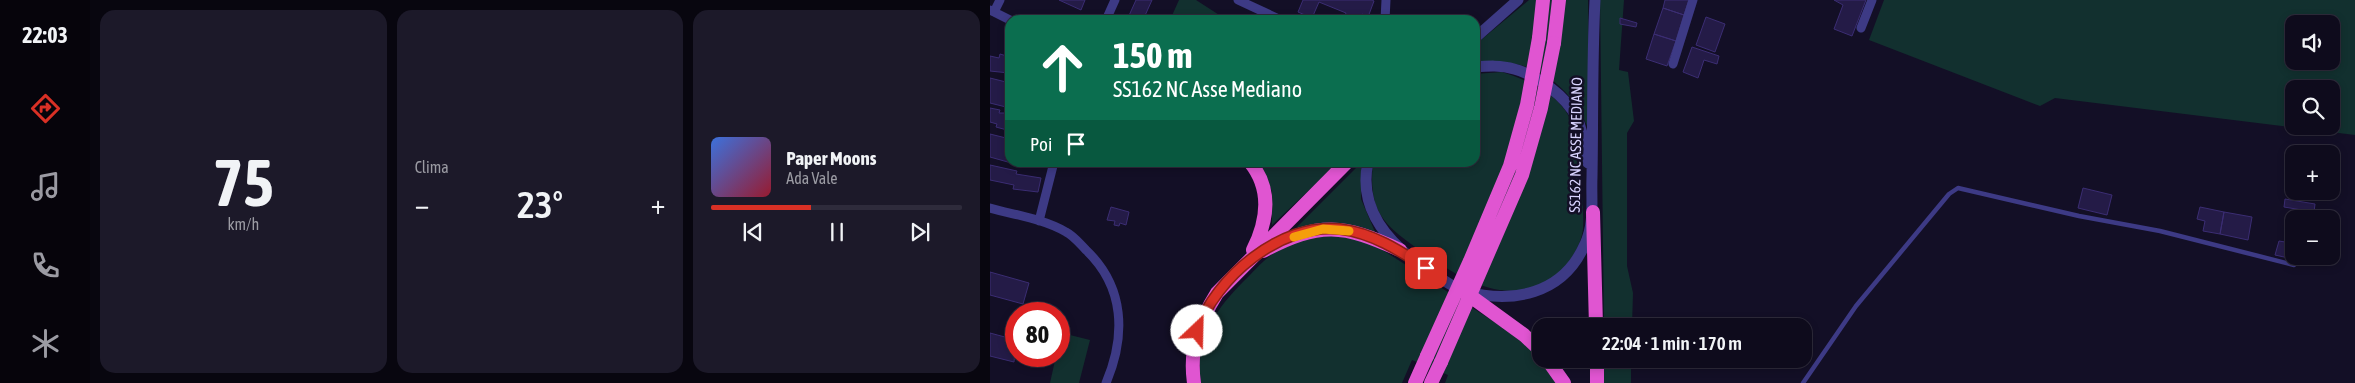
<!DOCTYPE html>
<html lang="it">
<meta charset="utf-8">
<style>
body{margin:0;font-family:"Asap Condensed",sans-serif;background:#1c1929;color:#f1f3f6;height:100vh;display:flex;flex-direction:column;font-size:19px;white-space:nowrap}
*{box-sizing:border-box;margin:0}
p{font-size:16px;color:#9b9ba3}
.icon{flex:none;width:28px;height:28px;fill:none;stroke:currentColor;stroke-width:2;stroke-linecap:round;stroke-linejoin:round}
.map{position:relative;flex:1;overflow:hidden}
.panel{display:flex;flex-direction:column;gap:10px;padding:10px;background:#08060f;width:900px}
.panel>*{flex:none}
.guide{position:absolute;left:15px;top:15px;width:475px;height:152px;border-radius:15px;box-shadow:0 2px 8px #0003,0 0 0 1px #2e2b3b;background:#0b6e4f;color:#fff;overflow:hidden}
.tools{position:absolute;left:1295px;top:15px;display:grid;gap:10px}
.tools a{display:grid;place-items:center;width:55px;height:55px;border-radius:10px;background:#0e0b1c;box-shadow:0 2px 8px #0003,0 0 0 1px #2e2b3b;font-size:25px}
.speed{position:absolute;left:15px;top:302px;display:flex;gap:10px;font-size:25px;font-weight:700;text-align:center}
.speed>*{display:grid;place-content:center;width:65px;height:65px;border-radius:50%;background:#0e0b1c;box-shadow:0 2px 8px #0003,0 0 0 1px #2e2b3b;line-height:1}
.speed .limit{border:8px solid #d22;background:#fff;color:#111}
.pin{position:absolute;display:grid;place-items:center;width:42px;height:42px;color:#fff;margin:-21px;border-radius:10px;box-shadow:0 2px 8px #0006}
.me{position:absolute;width:55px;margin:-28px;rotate:24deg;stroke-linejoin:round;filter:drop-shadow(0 0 4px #0008)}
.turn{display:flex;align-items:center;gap:18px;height:105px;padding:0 25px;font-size:22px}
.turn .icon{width:65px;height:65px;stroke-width:2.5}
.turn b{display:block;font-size:35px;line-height:42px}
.then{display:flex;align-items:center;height:48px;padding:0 25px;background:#0003;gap:10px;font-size:19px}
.big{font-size:38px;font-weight:600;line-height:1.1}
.panel .card{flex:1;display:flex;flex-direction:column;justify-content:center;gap:8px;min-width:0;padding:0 18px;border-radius:15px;background:#1c1929}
.panel .dial{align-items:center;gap:0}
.dial b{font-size:65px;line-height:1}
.song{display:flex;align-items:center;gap:15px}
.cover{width:60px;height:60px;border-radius:8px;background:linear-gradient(135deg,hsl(220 70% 55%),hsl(350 70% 35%))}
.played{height:5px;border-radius:2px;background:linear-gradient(90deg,#d93025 40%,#2e2b3b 40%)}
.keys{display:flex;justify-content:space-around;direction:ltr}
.heat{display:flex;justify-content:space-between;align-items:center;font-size:28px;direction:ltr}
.panel .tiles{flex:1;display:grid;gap:10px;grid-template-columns:repeat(3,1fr)}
.trip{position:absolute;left:542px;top:318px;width:280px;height:50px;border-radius:15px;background:#0e0b1c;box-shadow:0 2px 8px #0003,0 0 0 1px #2e2b3b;font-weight:600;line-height:50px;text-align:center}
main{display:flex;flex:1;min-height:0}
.menu{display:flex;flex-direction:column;width:90px;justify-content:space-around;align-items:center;background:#06040b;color:#9b9ba3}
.menu .icon{width:35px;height:35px}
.menu .on{color:#d93025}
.menu b{font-size:22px;color:#f1f3f6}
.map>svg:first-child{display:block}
.green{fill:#12302f;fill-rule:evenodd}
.building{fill:#241b47;stroke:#3b2d73}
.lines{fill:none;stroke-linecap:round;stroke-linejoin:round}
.service{stroke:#3d3a85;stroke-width:4.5}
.minor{stroke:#3d3a85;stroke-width:9}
.tertiary{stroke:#3d3a85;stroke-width:11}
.trunk{stroke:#e055d1;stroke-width:14}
.trunk-bridge{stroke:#e055d1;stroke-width:14}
.route-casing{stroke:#8d1f18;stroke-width:12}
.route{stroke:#d93025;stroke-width:9}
.slow{stroke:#f59e0b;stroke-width:9}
.labels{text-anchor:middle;stroke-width:5;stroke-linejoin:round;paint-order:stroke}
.street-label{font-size:15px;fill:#d9d4ff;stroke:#130f26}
</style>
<main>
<nav class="menu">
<b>22:03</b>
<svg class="icon on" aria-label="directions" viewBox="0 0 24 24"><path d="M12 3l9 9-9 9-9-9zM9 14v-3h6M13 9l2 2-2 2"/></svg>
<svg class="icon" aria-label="music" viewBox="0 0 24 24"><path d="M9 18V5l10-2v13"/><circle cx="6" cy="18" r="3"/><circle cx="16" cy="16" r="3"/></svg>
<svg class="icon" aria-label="phone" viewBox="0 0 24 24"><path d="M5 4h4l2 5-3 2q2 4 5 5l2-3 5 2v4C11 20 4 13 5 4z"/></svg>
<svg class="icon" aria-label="climate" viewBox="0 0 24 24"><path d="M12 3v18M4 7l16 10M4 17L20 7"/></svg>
</nav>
<section class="panel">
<div class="tiles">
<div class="card dial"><b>75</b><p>km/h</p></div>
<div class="card"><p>Clima</p>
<div class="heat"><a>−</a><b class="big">23°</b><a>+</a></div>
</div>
<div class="card">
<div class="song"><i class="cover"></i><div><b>Paper Moons</b><p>Ada Vale</p></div></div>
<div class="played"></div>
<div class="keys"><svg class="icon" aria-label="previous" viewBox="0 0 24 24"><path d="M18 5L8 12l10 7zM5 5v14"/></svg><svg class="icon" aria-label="pause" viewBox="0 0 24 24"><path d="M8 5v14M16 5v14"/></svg><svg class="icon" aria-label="next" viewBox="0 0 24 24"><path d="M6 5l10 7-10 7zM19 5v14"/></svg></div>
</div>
</div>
</section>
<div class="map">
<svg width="1365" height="383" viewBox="0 0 1365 383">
<rect width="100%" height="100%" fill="#130f26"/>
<path class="green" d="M 189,0 L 206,0 L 237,20 L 180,20 Z
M 539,0 L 598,0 L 600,128 L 598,128 C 585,95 557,68 520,63 C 509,61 496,63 485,63 L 485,45 Z
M 610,0 L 634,0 L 629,70 L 638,72 L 644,121 L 637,133 L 637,266 L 643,293 L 642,326 L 614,326 Z
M 894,0 L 1365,0 L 1365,135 L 1065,98 L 1050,106 L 879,40 ZM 1304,24 L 1341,24 L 1341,61 L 1304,61 ZM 1304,89 L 1341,89 L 1341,126 L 1304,126 Z
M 512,72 C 531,78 553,87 568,102 C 590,124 590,154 591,183 C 592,198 594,214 593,229 C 591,244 583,257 573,269 C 568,275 562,278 555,282 C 511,306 467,276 431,251 C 393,225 378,211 383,163 L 485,162 L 485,74 Z
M 271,163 L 312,165 L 348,163 L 282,225 L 282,192 Z
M 369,165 L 371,166 L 371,199 L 385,232 L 348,224 L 306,228 Z
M 353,234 L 388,247 L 523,334 L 551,360 L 568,383 L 455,383 L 458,375 L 422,360 L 412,383 L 211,383 C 204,337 228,306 259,276 C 272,262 286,249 304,241 C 317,235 338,236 353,234 Z
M 72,333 L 100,340 L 89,383 L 60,383 L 66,356 L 69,356 Z
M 614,359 L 641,359 L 641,383 L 614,383 Z"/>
<path class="building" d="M 69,0 L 95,0 L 91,10 Z
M 146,0 L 162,0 L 153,20 L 137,20 Z
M 313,0 L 382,0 L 384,1 L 378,17 L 372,14 L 370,20 L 353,20 L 356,13 L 329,2 L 322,18 L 308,12 Z
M 675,0 L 699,0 L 694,15 L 673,8 Z
M 844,0 L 876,0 L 862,36 L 844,29 L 853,5 Z
M 673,8 L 694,15 L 686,41 L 664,34 Z
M 716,17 L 735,24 L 725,52 L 706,45 Z
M 630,18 L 647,23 L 646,27 L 630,24 Z
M 664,34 L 686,41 L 677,66 L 656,59 Z
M 702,47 L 729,56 L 727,64 L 714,60 L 708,78 L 693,72 Z
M 10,54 L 20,57 L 20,77 L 18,76 L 19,73 L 0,71 L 0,56 L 9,58 Z
M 0,78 L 20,83 L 20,108 L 0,103 Z
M 0,108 L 10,110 L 9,113 L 20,113 L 20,128 L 17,130 L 6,127 L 7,124 L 0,122 Z
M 0,134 L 20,139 L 20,162 L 33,162 L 32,166 L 0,157 Z
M 0,165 L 27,171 L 26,174 L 51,178 L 48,192 L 23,189 L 24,185 L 0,180 Z
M 1093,188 L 1122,195 L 1117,215 L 1088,208 Z
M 1295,199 L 1325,204 L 1324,212 L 1294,207 Z
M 121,207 L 139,212 L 136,225 L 130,223 L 129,226 L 124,225 L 125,221 L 117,220 Z
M 1210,207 L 1234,212 L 1230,234 L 1213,231 L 1215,221 L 1207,219 Z
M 1234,212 L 1262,217 L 1258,240 L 1230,234 Z
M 1302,237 L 1304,256 L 1314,256 L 1312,261 L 1285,255 L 1289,241 L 1301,243 Z
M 0,272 L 39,283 L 33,304 L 0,295 Z
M 0,333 L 26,340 L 24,362 L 0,356 Z"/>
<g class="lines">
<path class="service" d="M 813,383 L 866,306 L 959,194 L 968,188 L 1089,216 L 1170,231 L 1304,265"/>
<path class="minor" d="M 248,0 L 291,20
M 0,10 L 20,20
M 4,12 L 10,0
M 116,20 L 125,0
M 395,20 L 396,0
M 871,28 L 882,0
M 683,64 L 703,0
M 0,208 C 25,215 54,219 76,232 C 84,236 90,244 96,250 C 135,287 136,336 116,383
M 49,221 L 64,162"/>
<path class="tertiary" d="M 485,38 L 528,0
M 485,67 C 498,66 511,65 524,69 C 547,75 576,96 587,118 C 593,131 595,149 598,163
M 378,162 C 367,212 403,248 441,272 C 451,278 463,288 474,291 C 522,304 573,295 595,244 C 605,223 601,200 602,177 C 603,118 602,59 605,0"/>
<path class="trunk" d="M 549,38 L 553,0
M 564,43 L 569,0
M 260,162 C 282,189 278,220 263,250
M 603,212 L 606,326
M 273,251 C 330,221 353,224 410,250
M 472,290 L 534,335 L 551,351
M 557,359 L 574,383
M 607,359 L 607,383
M 204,383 C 199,348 209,322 227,293 L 357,162
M 425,383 L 437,356
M 441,383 L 451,362"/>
<path class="trunk-bridge" d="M 437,356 L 480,261 L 520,166 L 537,105 L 549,38
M 451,362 L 532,175 L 551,108 L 564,43"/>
</g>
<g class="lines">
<g class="route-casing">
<path id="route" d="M 207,331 C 225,278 291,222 350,229 C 382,233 409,250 436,268"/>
</g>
<use href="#route" class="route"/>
<path class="slow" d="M 304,237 L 333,229 L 359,231"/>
</g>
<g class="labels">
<g class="street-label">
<text transform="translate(586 145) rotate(-89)" y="5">SS162 NC ASSE MEDIANO</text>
</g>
</g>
</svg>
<div class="tools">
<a><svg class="icon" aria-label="sound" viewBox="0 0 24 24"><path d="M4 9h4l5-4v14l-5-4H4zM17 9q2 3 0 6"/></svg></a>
<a><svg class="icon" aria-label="search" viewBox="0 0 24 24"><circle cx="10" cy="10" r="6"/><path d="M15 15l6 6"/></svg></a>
<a>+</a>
<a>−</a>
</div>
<div class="speed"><div class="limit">80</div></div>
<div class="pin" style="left:436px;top:268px;background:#d93025"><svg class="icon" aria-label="arrive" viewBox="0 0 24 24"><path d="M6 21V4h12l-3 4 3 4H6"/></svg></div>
<svg class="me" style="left:207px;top:331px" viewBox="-20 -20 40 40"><circle r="19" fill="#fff"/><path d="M0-13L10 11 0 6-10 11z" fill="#d93025"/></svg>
<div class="trip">22:04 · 1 min · 170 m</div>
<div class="guide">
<div class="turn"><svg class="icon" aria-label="ahead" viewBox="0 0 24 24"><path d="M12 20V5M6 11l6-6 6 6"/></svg><div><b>150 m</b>SS162 NC Asse Mediano</div></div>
<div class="then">Poi<svg class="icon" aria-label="arrive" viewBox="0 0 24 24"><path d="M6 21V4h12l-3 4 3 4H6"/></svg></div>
</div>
</div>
</main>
